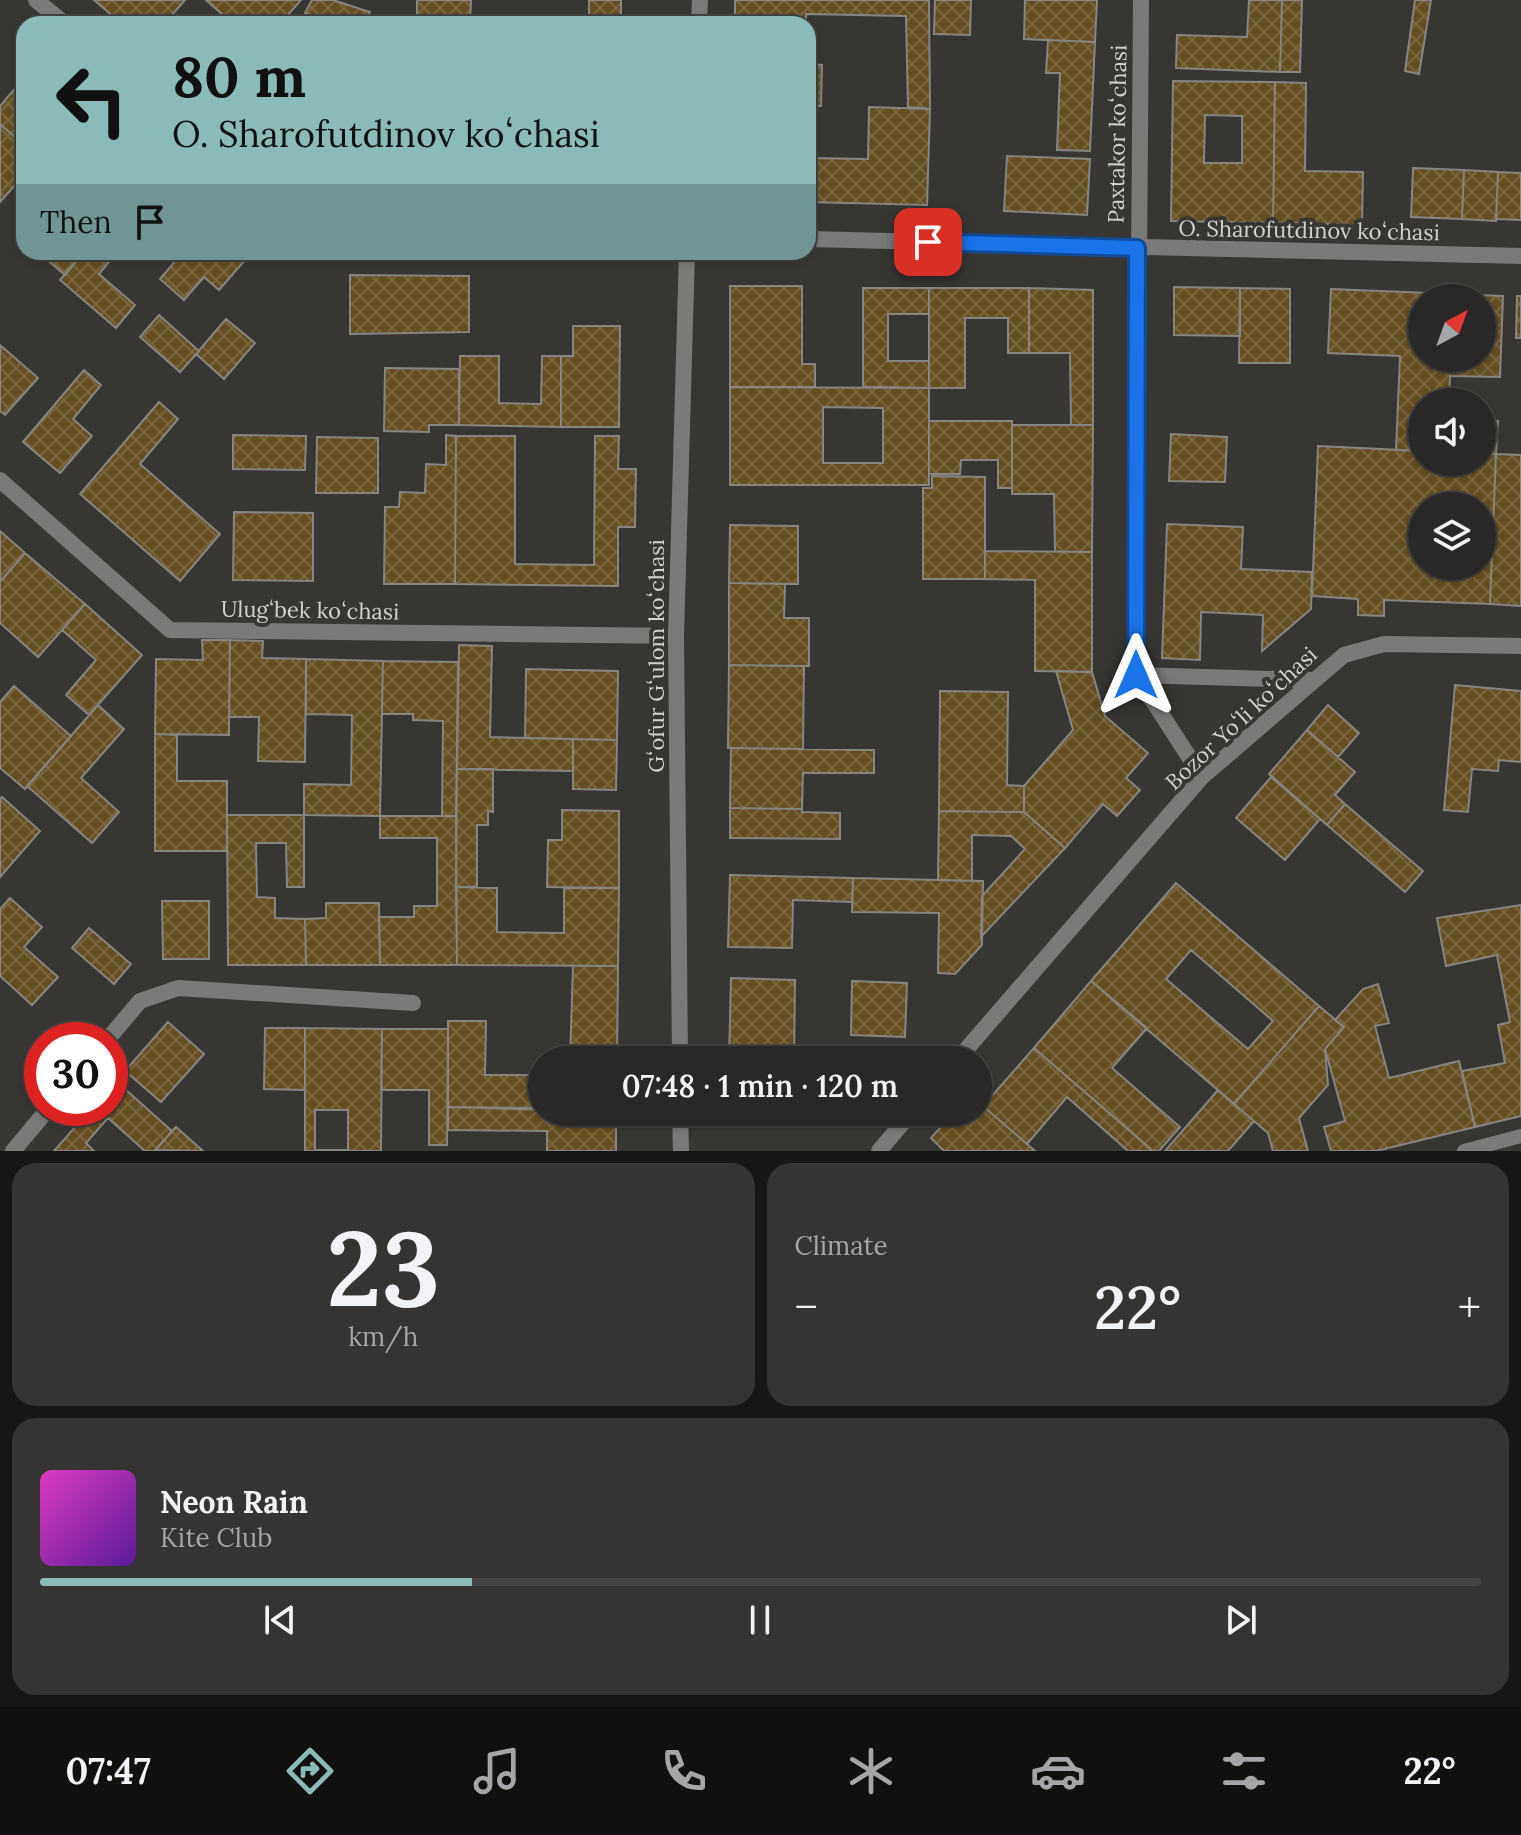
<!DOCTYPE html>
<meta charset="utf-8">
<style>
body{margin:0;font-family:Lora,serif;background:#353432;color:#f1f3f6;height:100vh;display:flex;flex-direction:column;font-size:30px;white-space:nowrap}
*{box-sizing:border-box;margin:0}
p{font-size:26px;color:#a5a6a7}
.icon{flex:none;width:44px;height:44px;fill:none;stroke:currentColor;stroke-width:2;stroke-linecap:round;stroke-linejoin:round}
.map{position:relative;height:1151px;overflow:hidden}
.drawer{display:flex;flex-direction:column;gap:12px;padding:12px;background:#171615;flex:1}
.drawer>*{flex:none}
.top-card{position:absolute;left:16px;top:16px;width:800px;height:244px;border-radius:24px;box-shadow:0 2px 6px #0004,0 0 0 2px #454443;background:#8bbbb9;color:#111;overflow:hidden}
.needle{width:52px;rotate:41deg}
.controls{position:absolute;left:1408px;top:284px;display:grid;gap:16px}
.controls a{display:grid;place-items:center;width:88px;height:88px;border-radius:50%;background:#292826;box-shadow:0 2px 6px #0004,0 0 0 2px #454443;font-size:40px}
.speed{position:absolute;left:24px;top:1022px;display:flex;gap:16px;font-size:40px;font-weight:700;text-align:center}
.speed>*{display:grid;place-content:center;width:104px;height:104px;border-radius:50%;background:#292826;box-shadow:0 2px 6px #0004,0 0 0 2px #454443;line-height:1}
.speed .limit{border:12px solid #d22;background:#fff;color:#111}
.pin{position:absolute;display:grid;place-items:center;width:68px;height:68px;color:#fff;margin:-34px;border-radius:16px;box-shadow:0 4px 12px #0006}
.me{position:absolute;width:88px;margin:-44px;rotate:0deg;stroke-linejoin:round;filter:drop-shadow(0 0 6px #0008)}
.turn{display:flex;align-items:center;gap:28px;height:168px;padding:0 24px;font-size:36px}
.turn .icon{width:104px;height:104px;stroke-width:2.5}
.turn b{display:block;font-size:56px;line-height:68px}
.then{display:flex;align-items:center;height:76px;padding:0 24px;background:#0003;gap:16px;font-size:30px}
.big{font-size:60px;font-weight:600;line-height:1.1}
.drawer .card{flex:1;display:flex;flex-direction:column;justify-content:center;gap:12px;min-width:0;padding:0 28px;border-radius:24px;background:#353432}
.drawer .dial{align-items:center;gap:0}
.dial b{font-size:104px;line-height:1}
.song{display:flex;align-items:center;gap:24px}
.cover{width:96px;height:96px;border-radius:12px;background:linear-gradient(135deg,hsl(310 70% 55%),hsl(270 70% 35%))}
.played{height:8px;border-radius:4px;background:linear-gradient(90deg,#8bbbb9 30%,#454443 30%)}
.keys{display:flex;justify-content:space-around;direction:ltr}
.heat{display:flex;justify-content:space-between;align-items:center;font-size:44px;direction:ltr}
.drawer .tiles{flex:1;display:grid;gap:12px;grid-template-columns:1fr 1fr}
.card:last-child{grid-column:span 2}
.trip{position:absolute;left:528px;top:1046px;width:464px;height:80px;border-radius:40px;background:#292826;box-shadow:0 2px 6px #0004,0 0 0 2px #454443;font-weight:600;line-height:80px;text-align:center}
.menu{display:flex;height:128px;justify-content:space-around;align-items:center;background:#10100f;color:#a5a6a7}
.menu .icon{width:56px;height:56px}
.menu .selected{color:#8bbbb9}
.menu b{font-size:36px;color:#f1f3f6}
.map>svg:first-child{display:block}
.building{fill:url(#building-cross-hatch);stroke:#878582;stroke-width:2;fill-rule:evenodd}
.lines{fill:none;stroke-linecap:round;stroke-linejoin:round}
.lane{stroke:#7b7a79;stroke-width:14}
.street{stroke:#7b7a79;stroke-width:16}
.route-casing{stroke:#114b97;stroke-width:20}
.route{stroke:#1a73e8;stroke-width:14}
.labels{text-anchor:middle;stroke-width:8;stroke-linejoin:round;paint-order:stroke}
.street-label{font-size:22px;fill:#d2d1cf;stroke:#373633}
</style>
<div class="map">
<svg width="1521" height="1151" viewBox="0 0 1521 1151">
<defs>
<pattern id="building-cross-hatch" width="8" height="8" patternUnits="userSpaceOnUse" patternTransform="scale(2)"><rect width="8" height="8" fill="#654e20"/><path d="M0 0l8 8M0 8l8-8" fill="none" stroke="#7a663f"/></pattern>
</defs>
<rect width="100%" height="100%" fill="#373633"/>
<path class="building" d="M 94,0 L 185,0 L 164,24 L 122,24 Z
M 206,0 L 301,0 L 280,24 L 233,24 Z
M 312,0 L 333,0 L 370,12 L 364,24 L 337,24 L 305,13 Z
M 417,0 L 471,0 L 470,24 L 417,24 Z
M 589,0 L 621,0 L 621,23 L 589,23 Z
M 735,0 L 929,0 L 930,109 L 908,107 L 906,16 L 806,14 L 806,24 L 735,24 Z
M 935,0 L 971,0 L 970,35 L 934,34 Z
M 1025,0 L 1097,0 L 1095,42 L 1024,39 Z
M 1249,0 L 1282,0 L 1280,72 L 1176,68 L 1177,35 L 1247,37 Z
M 1282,0 L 1302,0 L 1300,72 L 1280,72 Z
M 1415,0 L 1431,0 L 1419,74 L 1405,71 Z
M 1048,40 L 1095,42 L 1090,151 L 1057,150 L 1060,73 L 1046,73 Z
M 808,64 L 822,65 L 821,106 L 808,106 Z
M 24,78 L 24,145 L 0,124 L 0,106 Z
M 1173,81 L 1275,82 L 1273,223 L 1171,221 ZM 1205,115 L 1242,116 L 1242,163 L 1204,163 Z
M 1275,82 L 1306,83 L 1305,171 L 1363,172 L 1362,225 L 1273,223 Z
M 869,107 L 930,109 L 927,205 L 808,202 L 808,158 L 868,159 Z
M 0,124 L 24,145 L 24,175 L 0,202 Z
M 1007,156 L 1090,159 L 1087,215 L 1004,211 Z
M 1413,168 L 1464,170 L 1462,219 L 1411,217 Z
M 1464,170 L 1498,172 L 1496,221 L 1462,219 Z
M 1498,172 L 1521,173 L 1521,220 L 1496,219 Z
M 38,252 L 84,252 L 65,275 Z
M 84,252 L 117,252 L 99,274 L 135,305 L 116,328 L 60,280 Z
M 183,252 L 252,252 L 219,290 L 204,277 L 184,300 L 160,279 Z
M 350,275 L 469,276 L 469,332 L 350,334 Z
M 730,286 L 802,286 L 802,364 L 815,364 L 815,387 L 730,387 Z
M 1174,287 L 1240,288 L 1240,336 L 1174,335 Z
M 863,288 L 929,288 L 929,314 L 888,314 L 888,361 L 929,361 L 929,388 L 863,387 Z
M 929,288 L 1029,288 L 1029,353 L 1008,353 L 1008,318 L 965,318 L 965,388 L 929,388 Z
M 1029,288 L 1093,290 L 1093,425 L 1071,425 L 1070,353 L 1029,353 Z
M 1240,288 L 1290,289 L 1290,363 L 1239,363 Z
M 1331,289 L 1503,296 L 1500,377 L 1450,376 L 1449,402 L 1422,402 L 1422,451 L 1396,450 L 1400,356 L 1328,353 ZM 1422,298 L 1482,298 L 1482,358 L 1422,358 Z
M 1517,296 L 1521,296 L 1521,338 L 1516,338 Z
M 159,315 L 199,351 L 180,372 L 140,337 Z
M 226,319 L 255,343 L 224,379 L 196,354 Z
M 573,326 L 620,326 L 619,427 L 561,427 L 561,356 L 573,356 Z
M 0,345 L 38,378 L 5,415 L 0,411 Z
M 460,356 L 499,356 L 499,403 L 541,404 L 542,356 L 561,356 L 561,427 L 459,425 Z
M 385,368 L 459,369 L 459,425 L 429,425 L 429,432 L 384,431 Z
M 84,370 L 101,385 L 73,419 L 92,436 L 60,473 L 23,442 Z
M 730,387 L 929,388 L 929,485 L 730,485 ZM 823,407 L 883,408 L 883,463 L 823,463 Z
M 159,402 L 178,419 L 140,464 L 220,534 L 180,581 L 80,494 Z
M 1482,420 L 1498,421 L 1496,454 L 1482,453 Z
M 929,421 L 1012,421 L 1012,488 L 998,488 L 998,460 L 961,460 L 960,474 L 929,474 Z
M 1012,425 L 1093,425 L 1092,552 L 1055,552 L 1054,494 L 1012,494 Z
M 1171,434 L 1227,437 L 1225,482 L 1169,481 Z
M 233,435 L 306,436 L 305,470 L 233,469 Z
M 446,435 L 456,436 L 455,584 L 384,584 L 385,507 L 399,507 L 400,492 L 425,493 L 426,464 L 446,465 Z
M 456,436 L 515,436 L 515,564 L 594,565 L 595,436 L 619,436 L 618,469 L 636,469 L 635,527 L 618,527 L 618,586 L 455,584 Z
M 317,437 L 378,438 L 378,493 L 316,493 Z
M 1318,446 L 1422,451 L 1422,462 L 1482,462 L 1482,453 L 1496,454 L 1490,604 L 1384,600 L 1384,616 L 1358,615 L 1358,599 L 1312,596 ZM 1422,506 L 1482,506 L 1482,566 L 1422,566 Z
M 1496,454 L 1521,455 L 1521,606 L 1490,604 Z
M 932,476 L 985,477 L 985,579 L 923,579 L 923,488 L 932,488 Z
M 234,512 L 313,513 L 313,581 L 233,580 Z
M 1167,524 L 1243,527 L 1241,569 L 1312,572 L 1311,609 L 1262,651 L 1263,615 L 1201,612 L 1200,660 L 1162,658 Z
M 730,525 L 798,526 L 798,584 L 729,583 Z
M 0,531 L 25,553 L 0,582 Z
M 985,551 L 1092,552 L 1092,672 L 1035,671 L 1035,580 L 985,579 Z
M 25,553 L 85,604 L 38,657 L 0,623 L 0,582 Z
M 729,583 L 785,584 L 784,618 L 809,618 L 809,666 L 729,665 Z
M 85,604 L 142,655 L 89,715 L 66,695 L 96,660 L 62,630 Z
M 202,640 L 230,640 L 229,735 L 155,734 L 156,659 L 203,660 Z
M 230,640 L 263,641 L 262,658 L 306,659 L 305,762 L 258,761 L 259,717 L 229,717 Z
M 459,645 L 492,646 L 490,737 L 573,739 L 573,771 L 457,769 Z
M 306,659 L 383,661 L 380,816 L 304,815 L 304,784 L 351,785 L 352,715 L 306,714 Z
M 383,661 L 458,662 L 456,816 L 442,816 L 443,721 L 413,720 L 413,714 L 382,714 Z
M 729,665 L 804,666 L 803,749 L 728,748 Z
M 526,669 L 618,671 L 617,740 L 525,738 Z
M 1056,671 L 1092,672 L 1105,716 L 1148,753 L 1126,778 L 1140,790 L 1117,816 L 1103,804 L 1065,848 L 1024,812 L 1024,786 L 1073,730 Z
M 1455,685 L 1521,691 L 1521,762 L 1499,760 L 1498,771 L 1472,769 L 1468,812 L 1444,810 Z
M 14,686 L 71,736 L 25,789 L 0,768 L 0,702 Z
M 940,691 L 1008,692 L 1007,785 L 1024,786 L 1024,812 L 939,811 Z
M 98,705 L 124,729 L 81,778 L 119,812 L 92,843 L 27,786 Z
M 1328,705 L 1359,733 L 1338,757 L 1307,730 Z
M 1307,730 L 1355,772 L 1335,795 L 1345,804 L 1327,825 L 1269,774 Z
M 155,734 L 177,735 L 177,781 L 227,781 L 227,851 L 155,851 Z
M 573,739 L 617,740 L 616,790 L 573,789 Z
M 731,748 L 874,750 L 874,773 L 803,773 L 802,809 L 730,808 Z
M 457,769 L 493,769 L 493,812 L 488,811 L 488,825 L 477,825 L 477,887 L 456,887 Z
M 1271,777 L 1320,819 L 1285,860 L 1236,818 Z
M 2,797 L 40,831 L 0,877 L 0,799 Z
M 1345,804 L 1423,871 L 1405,892 L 1327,825 Z
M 730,808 L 802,809 L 802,812 L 840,813 L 840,839 L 730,838 Z
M 562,810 L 619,811 L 619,888 L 547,887 L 548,840 L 562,840 Z
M 939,811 L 1024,812 L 1065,848 L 981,937 L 982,896 L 1025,849 L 1011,836 L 972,835 L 972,881 L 938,880 Z
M 227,815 L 304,815 L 304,887 L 287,887 L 286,843 L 256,843 L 257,897 L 275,898 L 275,918 L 305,919 L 306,965 L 228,965 Z
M 380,816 L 456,816 L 457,965 L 380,965 L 379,917 L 414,917 L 414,906 L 437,906 L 437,838 L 380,838 Z
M 730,875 L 853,878 L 852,902 L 793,900 L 792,948 L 728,947 Z
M 853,878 L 983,881 L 982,945 L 955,974 L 938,973 L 939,913 L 852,912 Z
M 1176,883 L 1319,1006 L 1234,1104 L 1091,981 ZM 1191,950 L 1273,1021 L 1248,1049 L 1166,979 Z
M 456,887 L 497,888 L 497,932 L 564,933 L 564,888 L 619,888 L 618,966 L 457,965 Z
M 10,898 L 42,927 L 24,947 L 58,977 L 32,1005 L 0,976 L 0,909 Z
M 162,901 L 209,901 L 209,959 L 163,959 Z
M 326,903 L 379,903 L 380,965 L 306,965 L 305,919 L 326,918 Z
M 1521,905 L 1521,1116 L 1475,1127 L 1462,1071 L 1505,1063 L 1498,1025 L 1510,1022 L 1497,955 L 1446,966 L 1437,918 Z
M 89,928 L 131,964 L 114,984 L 72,948 Z
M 573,966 L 618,966 L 617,1060 L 570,1060 Z
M 731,978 L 795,980 L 794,1060 L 729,1060 Z
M 852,981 L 907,983 L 905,1037 L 851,1035 Z
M 1091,981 L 1147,1028 L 1112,1068 L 1180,1127 L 1159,1151 L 1153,1151 L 1034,1048 Z
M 1378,984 L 1389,1023 L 1375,1026 L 1389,1078 L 1459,1061 L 1475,1127 L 1376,1151 L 1331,1151 L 1324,1127 L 1345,1121 L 1325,1049 L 1344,1027 L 1335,1020 L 1363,989 Z
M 1319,1006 L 1344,1027 L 1325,1049 L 1328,1085 L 1299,1118 L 1308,1151 L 1273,1151 L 1268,1133 L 1234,1104 Z
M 448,1021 L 486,1021 L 485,1075 L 542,1075 L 542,1108 L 448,1107 Z
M 168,1022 L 204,1054 L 161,1102 L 125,1071 Z
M 265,1028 L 305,1028 L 305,1090 L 264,1089 Z
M 305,1028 L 382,1029 L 381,1151 L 305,1151 ZM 315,1110 L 348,1110 L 348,1150 L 315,1150 Z
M 382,1029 L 448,1029 L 447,1145 L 429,1145 L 429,1090 L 381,1090 Z
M 1034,1048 L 1153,1151 L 1128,1151 L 1067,1097 L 1027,1144 L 983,1106 Z
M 116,1081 L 172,1131 L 155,1151 L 145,1151 L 108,1118 L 86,1143 L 94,1151 L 54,1151 L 92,1108 L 110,1108 L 110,1088 Z
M 1218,1090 L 1254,1121 L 1228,1151 L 1165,1151 Z
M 983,1106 L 1027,1144 L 1035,1151 L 944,1151 L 931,1138 L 954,1112 L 976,1114 Z
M 448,1107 L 616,1112 L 616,1151 L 547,1151 L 547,1131 L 448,1130 Z
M 176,1127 L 203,1151 L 155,1150 Z"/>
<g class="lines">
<path class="lane" d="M 1464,1151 L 1521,1136"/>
<path class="street" d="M 36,0 L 65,24
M 1141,0 L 1136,675 L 1202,777
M 699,24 L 700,0
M 808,239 L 1521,256
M 0,480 L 170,630 L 676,636
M 1136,675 L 1311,680
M 107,1040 L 140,1001 L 178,988 L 413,1003
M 680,1060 L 676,636 L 687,252
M 957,1060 L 1202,777 L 1344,655 L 1384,644 L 1521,646
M 680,1112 L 681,1151
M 13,1151 L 49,1108
M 879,1151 L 912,1112"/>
</g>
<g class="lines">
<g class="route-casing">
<path id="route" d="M 928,242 L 1137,248 L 1136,675"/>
</g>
<use href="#route" class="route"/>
</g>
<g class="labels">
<g class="street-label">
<text transform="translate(1117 134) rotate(-89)" y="8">Paxtakor koʻchasi</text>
<text transform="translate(1309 230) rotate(1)" y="8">O. Sharofutdinov koʻchasi</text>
<text transform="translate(310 610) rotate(1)" y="8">Ulugʻbek koʻchasi</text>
<text transform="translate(656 656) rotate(-90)" y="8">Gʻofur Gʻulom koʻchasi</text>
<text transform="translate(1241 718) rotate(-43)" y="8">Bozor Yoʻli koʻchasi</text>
</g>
</g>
</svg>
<div class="controls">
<a><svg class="needle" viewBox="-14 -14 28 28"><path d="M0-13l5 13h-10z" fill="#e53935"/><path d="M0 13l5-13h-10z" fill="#a5a6a7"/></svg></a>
<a><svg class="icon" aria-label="sound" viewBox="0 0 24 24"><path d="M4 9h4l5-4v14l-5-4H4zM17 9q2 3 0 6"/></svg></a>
<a><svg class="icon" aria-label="layers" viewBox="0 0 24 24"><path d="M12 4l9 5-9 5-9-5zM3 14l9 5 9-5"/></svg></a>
</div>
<div class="speed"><div class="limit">30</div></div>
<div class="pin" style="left:928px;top:242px;background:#d93025"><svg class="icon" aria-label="arrive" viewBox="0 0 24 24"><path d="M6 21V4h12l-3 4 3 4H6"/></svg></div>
<svg class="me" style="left:1136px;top:675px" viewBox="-20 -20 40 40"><path d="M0-17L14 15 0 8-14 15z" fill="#1a73e8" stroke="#fff" stroke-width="4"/></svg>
<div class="trip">07:48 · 1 min · 120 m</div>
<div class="top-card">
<div class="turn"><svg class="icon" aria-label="left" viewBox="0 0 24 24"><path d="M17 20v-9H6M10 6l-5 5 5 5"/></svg><div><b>80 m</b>O. Sharofutdinov koʻchasi</div></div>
<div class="then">Then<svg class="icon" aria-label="arrive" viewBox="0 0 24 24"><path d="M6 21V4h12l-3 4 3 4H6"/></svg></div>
</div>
</div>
<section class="drawer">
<div class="tiles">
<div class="card dial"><b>23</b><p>km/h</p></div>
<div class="card"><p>Climate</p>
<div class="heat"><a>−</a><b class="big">22°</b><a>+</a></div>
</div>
<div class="card">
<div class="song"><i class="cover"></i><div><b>Neon Rain</b><p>Kite Club</p></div></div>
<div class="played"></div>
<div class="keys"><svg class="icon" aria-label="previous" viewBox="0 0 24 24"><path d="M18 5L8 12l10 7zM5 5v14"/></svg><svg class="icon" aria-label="pause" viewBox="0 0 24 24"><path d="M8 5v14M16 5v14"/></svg><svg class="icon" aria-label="next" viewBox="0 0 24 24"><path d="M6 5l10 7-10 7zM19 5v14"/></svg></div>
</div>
</div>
</section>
<nav class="menu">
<b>07:47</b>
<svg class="icon selected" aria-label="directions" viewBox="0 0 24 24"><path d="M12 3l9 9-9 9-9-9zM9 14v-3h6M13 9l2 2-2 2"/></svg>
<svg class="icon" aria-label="music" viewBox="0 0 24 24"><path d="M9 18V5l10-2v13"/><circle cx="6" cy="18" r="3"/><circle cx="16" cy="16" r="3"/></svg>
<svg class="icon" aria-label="phone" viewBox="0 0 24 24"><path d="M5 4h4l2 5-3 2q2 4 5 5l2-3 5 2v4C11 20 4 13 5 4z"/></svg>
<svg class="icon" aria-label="climate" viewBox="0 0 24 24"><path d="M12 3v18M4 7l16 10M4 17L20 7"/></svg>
<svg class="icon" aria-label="car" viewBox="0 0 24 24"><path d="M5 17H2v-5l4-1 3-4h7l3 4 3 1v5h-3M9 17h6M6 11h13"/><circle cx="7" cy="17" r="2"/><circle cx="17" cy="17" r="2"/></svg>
<svg class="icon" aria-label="filters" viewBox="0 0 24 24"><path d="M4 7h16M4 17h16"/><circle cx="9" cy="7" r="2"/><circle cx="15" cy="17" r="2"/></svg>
<b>22°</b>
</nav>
